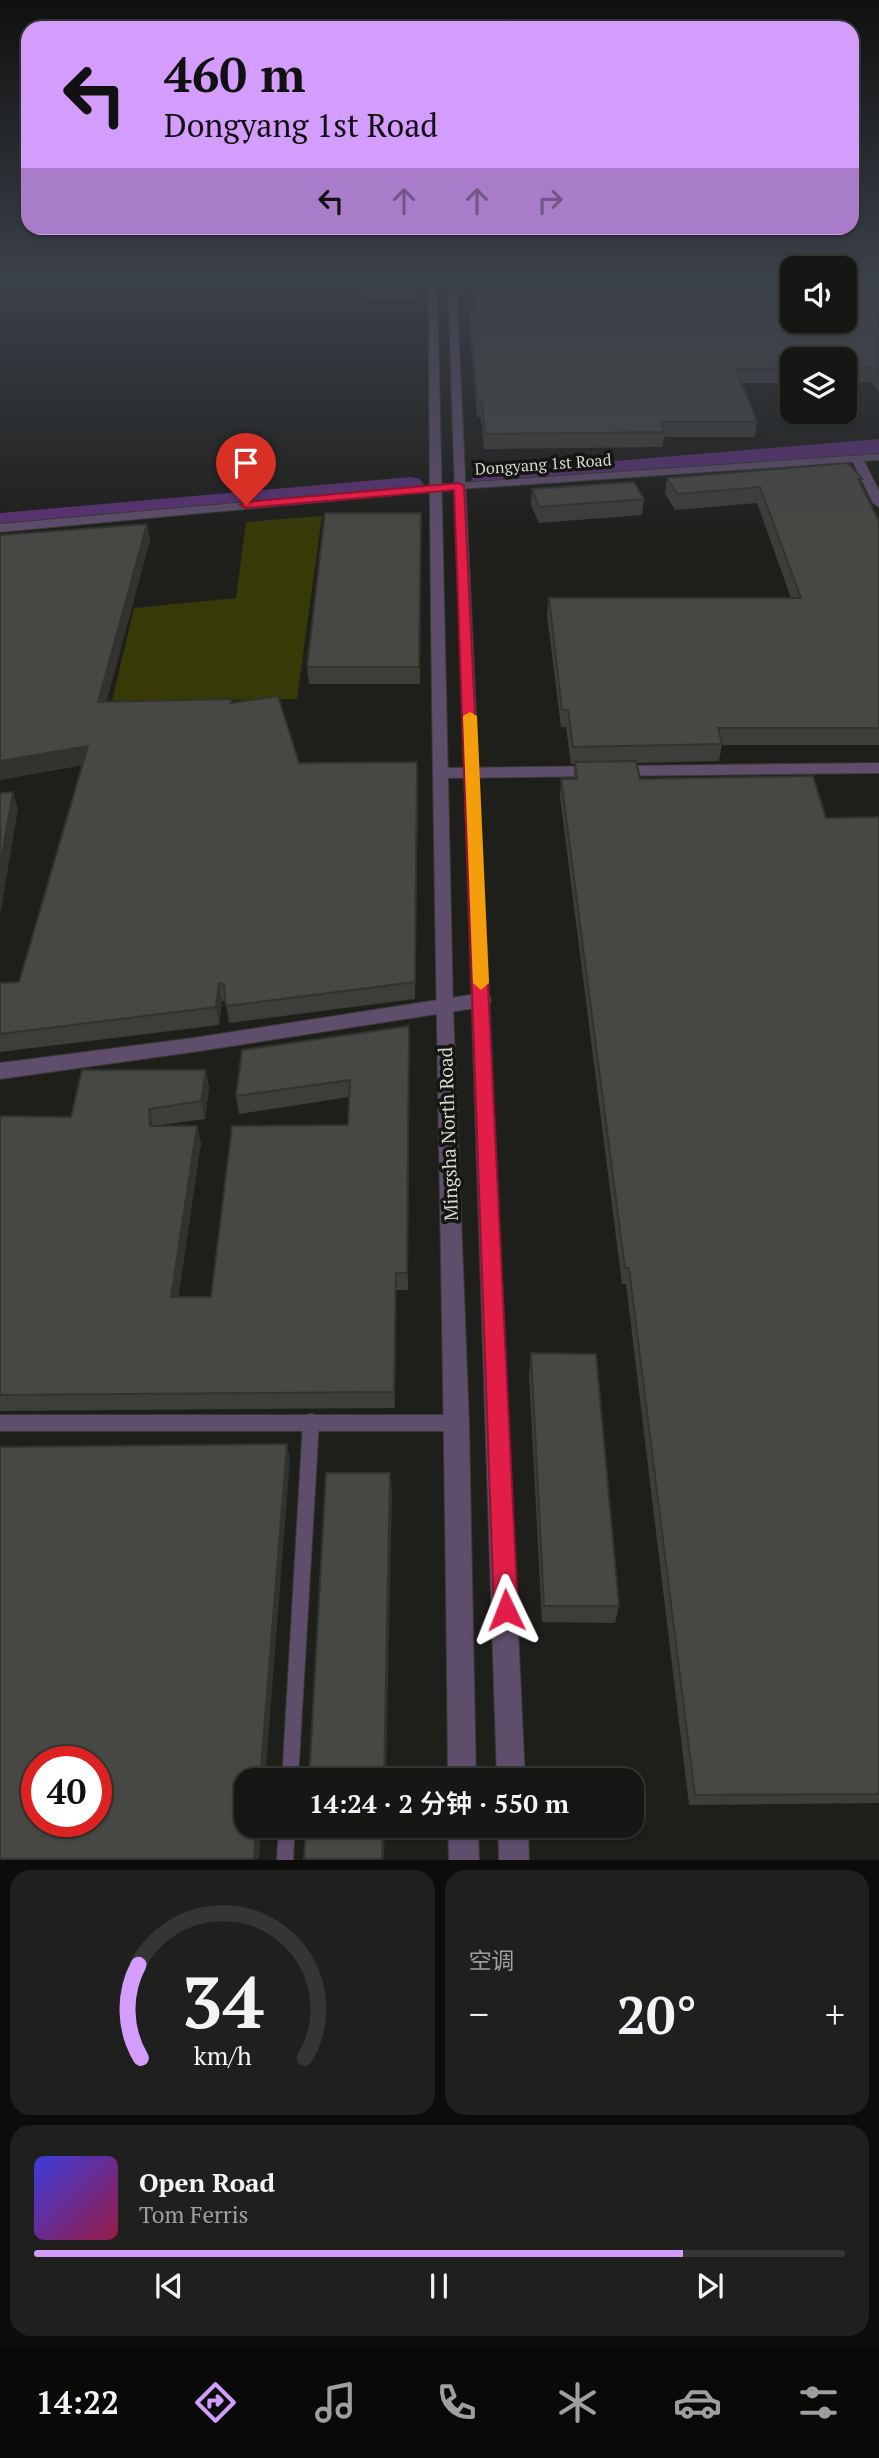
<!DOCTYPE html>
<html lang="zh">
<meta charset="utf-8">
<style>
body{margin:0;font-family:"PT Serif","Noto Sans SC",serif;background:#1f1f1d;color:#f1f3f6;height:100vh;display:flex;flex-direction:column;font-size:26px;white-space:nowrap}
*{box-sizing:border-box;margin:0}
p{font-size:23px;color:#9e9fa0}
.icon{flex:none;width:38px;height:38px;fill:none;stroke:currentColor;stroke-width:2;stroke-linecap:round;stroke-linejoin:round}
.map{position:relative;height:1860px;overflow:hidden}
.side{display:flex;flex-direction:column;gap:10px;padding:10px;background:#0c0c0b;flex:1}
.side>*{flex:none}
.hud{position:absolute;left:21px;top:21px;width:838px;height:214px;border-radius:21px;box-shadow:0 2px 5px #0004,0 0 0 2px #353534;background:#d49cfc;color:#111;overflow:hidden}
.controls{position:absolute;left:780px;top:256px;display:grid;gap:14px}
.controls a{display:grid;place-items:center;width:77px;height:77px;border-radius:14px;background:#161614;box-shadow:0 2px 5px #0004,0 0 0 2px #353534;font-size:35px}
.speed{position:absolute;left:21px;top:1746px;display:flex;gap:14px;font-size:35px;font-weight:700;text-align:center}
.speed>*{display:grid;place-content:center;width:91px;height:91px;border-radius:50%;background:#161614;box-shadow:0 2px 5px #0004,0 0 0 2px #353534;line-height:1}
.speed .limit{border:10px solid #d22;background:#fff;color:#111}
.pin{position:absolute;display:grid;place-items:center;width:60px;height:60px;color:#fff;margin:-72px -30px;border-radius:50% 50% 50% 0;rotate:-45deg;box-shadow:0 0 7px #0007}
.pin .icon{rotate:45deg}
.me{position:absolute;width:77px;margin:-38px;rotate:358deg;stroke-linejoin:round;filter:drop-shadow(0 0 5px #0008)}
.turn{display:flex;align-items:center;gap:24px;height:147px;padding:0 28px;font-size:32px}
.turn .icon{width:91px;height:91px;stroke-width:2.5}
.turn b{display:block;font-size:49px;line-height:60px}
.lanes{display:flex;align-items:center;height:66px;padding:0 28px;background:#0003;justify-content:center;gap:35px;direction:ltr}
.lanes .off{opacity:.35}
.big{font-size:52px;font-weight:600;line-height:1.1}
.side .card{flex:1;display:flex;flex-direction:column;justify-content:center;gap:10px;min-width:0;padding:0 24px;border-radius:21px;background:#1f1f1d}
.side .dial{align-items:center;gap:0}
.dial svg{height:182px;overflow:visible;fill:none;stroke:#353534;stroke-width:7;stroke-linecap:round;text-anchor:middle}
.dial text{fill:#f1f3f6;stroke:none}
.song{display:flex;align-items:center;gap:21px}
.cover{width:84px;height:84px;border-radius:10px;background:linear-gradient(135deg,hsl(240 70% 55%),hsl(340 70% 35%))}
.played{height:7px;border-radius:4px;background:linear-gradient(90deg,#d49cfc 80%,#353534 80%)}
.keys{display:flex;justify-content:space-around;direction:ltr}
.heat{display:flex;justify-content:space-between;align-items:center;font-size:38px;direction:ltr}
.side .tiles{flex:1;display:grid;gap:10px;grid-template-columns:1fr 1fr}
.card:last-child{grid-column:span 2}
.trip{position:absolute;left:234px;top:1768px;width:410px;height:70px;border-radius:21px;background:#161614;box-shadow:0 2px 5px #0004,0 0 0 2px #353534;font-weight:600;line-height:70px;text-align:center}
.tab-bar{display:flex;height:112px;justify-content:space-around;align-items:center;background:#090908;color:#9e9fa0}
.tab-bar .icon{width:49px;height:49px}
.tab-bar .on{color:#d49cfc}
.tab-bar b{font-size:32px;color:#f1f3f6}
.map>svg:first-child{display:block}
.green{fill:#373a06}
.lines{fill:none;stroke-linecap:round;stroke-linejoin:round}
.river{fill:#593173;fill-rule:evenodd}
.service-casing{stroke:#383835;stroke-width:18}
.minor-casing{stroke:#383835;stroke-width:2}
.tertiary-casing{stroke:#383835;stroke-width:2}
.service{stroke:#5e4d6b;stroke-width:16}
.minor{fill:#5e4d6b;fill-rule:evenodd}
.tertiary{fill:#5e4d6b;fill-rule:evenodd}
.wall{fill:#3d3d3a}
.shaded-wall{fill:#32322f}
.building{fill:#474743;stroke:#32322f;stroke-width:2;fill-rule:evenodd}
.route{fill:#e11d48;stroke:#92132f;stroke-width:2}
.slow{fill:#f59e0b}
.labels{text-anchor:middle;stroke-width:7;stroke-linejoin:round;paint-order:stroke}
.far-street-label{font-size:16px;fill:#d8d8d5;stroke:#151512}
.street-label{font-size:19px;fill:#d8d8d5;stroke:#151512}
</style>
<div class="map">
<svg width="879" height="1860" viewBox="0 0 879 1860">
<rect width="100%" height="100%" fill="#1e1e1b"/>
<path class="green" d="M 322,516 L 297,699 L 112,701 L 134,608 L 236,598 L 246,522 Z"/>
<g class="lines">
<path class="river" d="M 879,439 L 879,455 L 484,488 L 475,486 L 471,480 L 475,474 L 484,472 Z
M 411,477 L 420,479 L 424,485 L 420,491 L 0,529 L 0,513 Z"/>
<g class="service-casing">
<path id="service" d="M 0,1423 L 456,1423
M 290,1780 L 311,1422
M 285,1860 L 287,1825"/>
</g>
<g class="minor-casing">
<path id="minor" d="M 879,454 L 879,460 L 864,461 L 879,491 L 879,507 L 873,503 L 853,462 L 459,489 L 0,532 L 0,524 L 459,483 Z
M 879,763 L 879,773 L 441,778 L 433,773 L 441,768 Z
M 482,993 L 489,995 L 491,1000 L 489,1005 L 482,1007 L 193,1052 L 0,1079 L 0,1063 L 193,1038 Z"/>
</g>
<g class="tertiary-casing">
<path id="tertiary" d="M 429,279 L 437,279 L 453,1006 L 469,1423 L 476,1780 L 448,1780 C 444,1279 429,779 429,279 Z
M 448,279 L 456,279 L 525,1780 L 497,1780 Z
M 448,1825 L 478,1825 L 479,1860 L 449,1860 Z
M 498,1825 L 528,1825 L 529,1860 L 499,1860 Z"/>
</g>
<use href="#service" class="service"/>
<use href="#minor" class="minor"/>
<use href="#tertiary" class="tertiary"/>
</g>
<path class="wall" d="M 237,279 L 416,279 L 415,299 L 365,299 L 365,281 L 237,281 Z
M 513,279 L 879,279 L 879,393 L 872,382 L 845,382 L 845,359 L 793,359 L 793,383 L 742,383 L 757,422 L 755,437 L 664,437 L 662,447 L 484,449 L 481,417 L 477,417 L 469,324 L 469,310 L 475,310 L 475,295 L 515,295 Z
M 667,478 L 862,479 L 861,485 L 879,521 L 879,745 L 722,745 L 719,761 L 637,763 L 640,779 L 826,818 L 879,817 L 879,1803 L 689,1805 L 626,1284 L 622,1284 L 560,797 L 561,779 L 573,779 L 575,764 L 571,764 L 566,727 L 561,727 L 547,615 L 549,598 L 791,598 L 757,503 L 675,510 L 665,493 Z
M 532,489 L 644,499 L 642,515 L 539,523 L 531,505 Z
M 421,513 L 420,684 L 309,684 L 307,667 Z
M 147,524 L 150,540 L 106,701 L 232,703 L 299,763 L 418,779 L 415,999 L 229,1023 L 226,1001 L 222,1001 L 219,1025 L 0,1052 L 0,983 L 19,982 L 83,765 L 0,780 L 0,535 Z
M 409,1043 L 408,1290 L 396,1290 L 395,1408 L 0,1411 L 0,1116 L 71,1117 L 206,1070 L 209,1088 L 205,1119 L 153,1126 L 201,1143 L 178,1297 L 211,1297 L 348,1125 L 349,1097 L 239,1114 L 236,1096 Z
M 531,1353 L 619,1606 L 615,1623 L 542,1622 L 529,1374 Z"/>
<path class="shaded-wall" d="M 147,524 L 150,540 L 102,719 L 98,702 Z
M 88,746 L 92,763 L 0,780 L 0,761 Z
M 13,792 L 18,809 L 0,916 L 0,866 Z
M 219,983 L 222,1001 L 219,1025 L 216,1007 Z
M 409,1026 L 409,1043 L 408,1290 L 407,1273 Z
M 206,1070 L 209,1088 L 205,1119 L 201,1101 Z
M 149,1109 L 153,1126 L 150,1126 Z
M 197,1126 L 201,1143 L 176,1314 L 171,1297 Z
M 396,1273 L 396,1290 L 395,1408 L 394,1392 Z
M 287,1444 L 290,1459 L 265,1780 L 260,1780 Z
M 390,1473 L 392,1492 L 386,1780 L 384,1780 Z
M 256,1825 L 261,1825 L 259,1859 L 254,1859 Z
M 383,1825 L 385,1825 L 384,1859 L 382,1859 Z"/>
<path class="building" d="M 365,279 L 415,279 L 415,286 L 365,286 Z
M 515,279 L 793,279 L 793,320 L 845,320 L 845,279 L 879,279 L 879,373 L 876,368 L 845,368 L 845,359 L 793,359 L 793,368 L 736,369 L 757,422 L 661,422 L 664,432 L 485,434 L 482,402 L 477,402 L 469,310 L 476,310 L 475,295 L 517,295 Z
M 848,463 L 862,479 L 858,479 L 879,521 L 879,728 L 718,728 L 722,744 L 573,747 L 568,710 L 562,710 L 549,598 L 801,598 L 760,487 L 677,494 L 667,478 Z
M 634,482 L 644,499 L 539,507 L 532,489 Z
M 325,513 L 421,513 L 419,667 L 307,667 Z
M 147,524 L 98,702 L 232,699 L 231,703 L 278,696 L 299,763 L 417,762 L 415,982 L 226,1006 L 224,984 L 219,983 L 216,1007 L 0,1034 L 0,983 L 19,982 L 88,746 L 0,761 L 0,535 Z
M 636,761 L 640,779 L 813,776 L 826,818 L 879,817 L 879,1794 L 695,1795 L 629,1268 L 625,1268 L 561,779 L 577,779 L 575,762 Z
M 13,792 L 0,866 L 0,793 Z
M 409,1026 L 407,1273 L 396,1273 L 394,1392 L 0,1395 L 0,1116 L 71,1117 L 82,1070 L 206,1070 L 201,1101 L 149,1109 L 150,1126 L 197,1126 L 171,1297 L 211,1297 L 232,1126 L 348,1125 L 350,1080 L 236,1096 L 242,1050 Z
M 531,1353 L 596,1354 L 619,1606 L 544,1606 Z
M 287,1444 L 260,1780 L 247,1780 L 247,1825 L 256,1825 L 254,1859 L 0,1859 L 0,1447 ZM 37,1762 L 96,1762 L 96,1822 L 37,1822 Z
M 326,1473 L 390,1473 L 384,1780 L 309,1780 Z
M 306,1825 L 383,1825 L 382,1859 L 304,1859 Z"/>
<linearGradient id="sky" x2="0" y2="1"><stop stop-color="#10100f"/><stop offset="0.52" stop-color="#3b414a"/><stop offset="1" stop-color="#3b414a" stop-opacity="0"/></linearGradient>
<rect width="879" height="539" fill="url(#sky)"/>
<path class="route" d="M 459,483 L 464,486 L 518,1610 L 514,1619 L 506,1622 L 497,1619 L 494,1610 L 454,490 L 246,508 L 240,505 L 246,502 Z"/>
<path class="slow" d="M 470,712 L 477,716 L 489,983 L 481,990 L 473,983 L 463,716 Z"/>
<g class="labels">
<g class="far-street-label">
<text transform="translate(543 464) rotate(-4)" y="6">Dongyang 1st Road</text>
</g>
<g class="street-label">
<text transform="translate(448 1134) rotate(-92)" y="7">Mingsha North Road</text>
</g>
</g>
</svg>
<div class="controls">
<a><svg class="icon" aria-label="sound" viewBox="0 0 24 24"><path d="M4 9h4l5-4v14l-5-4H4zM17 9q2 3 0 6"/></svg></a>
<a><svg class="icon" aria-label="layers" viewBox="0 0 24 24"><path d="M12 4l9 5-9 5-9-5zM3 14l9 5 9-5"/></svg></a>
</div>
<div class="speed"><div class="limit">40</div></div>
<div class="pin" style="left:246px;top:505px;background:#d93025"><svg class="icon" aria-label="arrive" viewBox="0 0 24 24"><path d="M6 21V4h12l-3 4 3 4H6"/></svg></div>
<svg class="me" style="left:506px;top:1610px" viewBox="-20 -20 40 40"><path d="M0-17L14 15 0 8-14 15z" fill="#e11d48" stroke="#fff" stroke-width="4"/></svg>
<div class="trip">14:24 · 2 分钟 · 550 m</div>
<div class="hud">
<div class="turn"><svg class="icon" aria-label="left" viewBox="0 0 24 24"><path d="M17 20v-9H6M10 6l-5 5 5 5"/></svg><div><b>460 m</b>Dongyang 1st Road</div></div>
<div class="lanes"><svg class="icon" aria-label="left" viewBox="0 0 24 24"><path d="M17 20v-9H6M10 6l-5 5 5 5"/></svg><svg class="icon off" aria-label="ahead" viewBox="0 0 24 24"><path d="M12 20V5M6 11l6-6 6 6"/></svg><svg class="icon off" aria-label="ahead" viewBox="0 0 24 24"><path d="M12 20V5M6 11l6-6 6 6"/></svg><svg class="icon off" aria-label="right" viewBox="0 0 24 24"><path d="M7 20v-9h11M14 6l5 5-5 5"/></svg></div>
</div>
</div>
<section class="side">
<div class="tiles">
<div class="card dial"><svg viewBox="0 0 100 80">
<path d="M14 69A42 42 0 1 1 86 69"/>
<path d="M14 69A42 42 0 0 1 13 28" stroke="#d49cfc"/>
<text x="50" y="56" font-size="32" font-weight="700">34</text>
<text x="50" y="72" font-size="11">km/h</text>
</svg></div>
<div class="card"><p>空调</p>
<div class="heat"><a>−</a><b class="big">20°</b><a>+</a></div>
</div>
<div class="card">
<div class="song"><i class="cover"></i><div><b>Open Road</b><p>Tom Ferris</p></div></div>
<div class="played"></div>
<div class="keys"><svg class="icon" aria-label="previous" viewBox="0 0 24 24"><path d="M18 5L8 12l10 7zM5 5v14"/></svg><svg class="icon" aria-label="pause" viewBox="0 0 24 24"><path d="M8 5v14M16 5v14"/></svg><svg class="icon" aria-label="next" viewBox="0 0 24 24"><path d="M6 5l10 7-10 7zM19 5v14"/></svg></div>
</div>
</div>
</section>
<nav class="tab-bar">
<b>14:22</b>
<svg class="icon on" aria-label="directions" viewBox="0 0 24 24"><path d="M12 3l9 9-9 9-9-9zM9 14v-3h6M13 9l2 2-2 2"/></svg>
<svg class="icon" aria-label="music" viewBox="0 0 24 24"><path d="M9 18V5l10-2v13"/><circle cx="6" cy="18" r="3"/><circle cx="16" cy="16" r="3"/></svg>
<svg class="icon" aria-label="phone" viewBox="0 0 24 24"><path d="M5 4h4l2 5-3 2q2 4 5 5l2-3 5 2v4C11 20 4 13 5 4z"/></svg>
<svg class="icon" aria-label="climate" viewBox="0 0 24 24"><path d="M12 3v18M4 7l16 10M4 17L20 7"/></svg>
<svg class="icon" aria-label="car" viewBox="0 0 24 24"><path d="M5 17H2v-5l4-1 3-4h7l3 4 3 1v5h-3M9 17h6M6 11h13"/><circle cx="7" cy="17" r="2"/><circle cx="17" cy="17" r="2"/></svg>
<svg class="icon" aria-label="filters" viewBox="0 0 24 24"><path d="M4 7h16M4 17h16"/><circle cx="9" cy="7" r="2"/><circle cx="15" cy="17" r="2"/></svg>
</nav>
